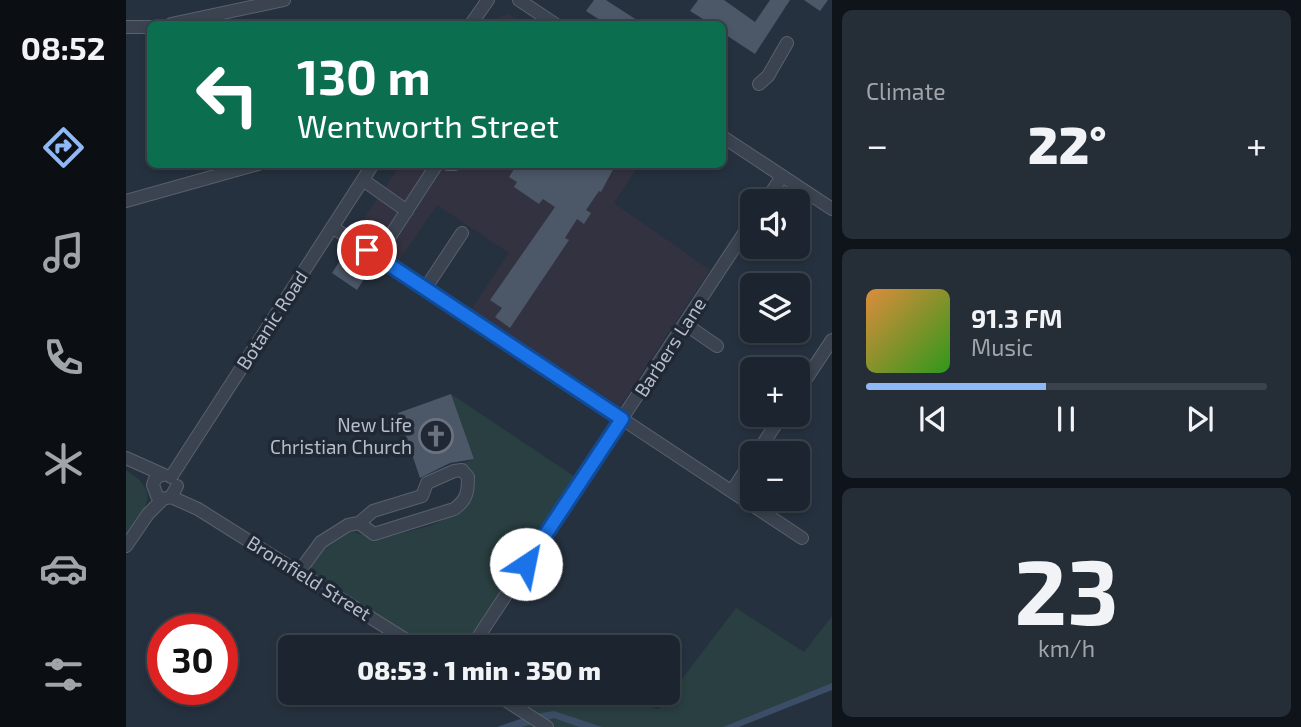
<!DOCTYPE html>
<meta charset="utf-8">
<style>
body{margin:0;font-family:"Exo 2",sans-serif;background:#252d37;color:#f1f3f6;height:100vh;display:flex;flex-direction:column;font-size:26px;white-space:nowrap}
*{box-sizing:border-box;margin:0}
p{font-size:23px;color:#a0a5aa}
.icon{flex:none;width:38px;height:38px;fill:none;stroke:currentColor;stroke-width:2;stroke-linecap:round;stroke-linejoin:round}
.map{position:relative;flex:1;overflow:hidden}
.side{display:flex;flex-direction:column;gap:10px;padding:10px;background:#0f141a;width:469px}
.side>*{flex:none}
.hud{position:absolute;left:21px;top:21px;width:579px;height:147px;border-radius:10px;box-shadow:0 4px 10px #0003,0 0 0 2px #3a424b;background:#0b6e4f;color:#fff;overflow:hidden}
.controls{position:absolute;left:614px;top:189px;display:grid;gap:14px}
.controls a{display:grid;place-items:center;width:70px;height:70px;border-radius:10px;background:#1c252f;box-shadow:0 4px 10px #0003,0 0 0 2px #3a424b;font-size:35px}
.speed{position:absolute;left:21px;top:614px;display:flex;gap:14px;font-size:35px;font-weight:700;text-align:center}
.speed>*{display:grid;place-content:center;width:91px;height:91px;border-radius:50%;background:#1c252f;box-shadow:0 4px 10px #0003,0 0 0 2px #3a424b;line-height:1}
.speed .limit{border:10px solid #d22;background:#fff;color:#111}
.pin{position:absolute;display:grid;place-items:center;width:60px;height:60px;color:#fff;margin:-30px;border:4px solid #fff;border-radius:50%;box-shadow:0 2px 7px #0007}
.me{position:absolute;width:77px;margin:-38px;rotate:34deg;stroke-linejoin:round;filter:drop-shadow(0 0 5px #0008)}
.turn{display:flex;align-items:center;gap:24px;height:147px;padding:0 35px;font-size:32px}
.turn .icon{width:91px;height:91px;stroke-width:2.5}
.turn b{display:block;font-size:49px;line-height:60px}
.big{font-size:52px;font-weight:800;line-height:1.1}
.side .widget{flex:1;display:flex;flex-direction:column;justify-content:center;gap:10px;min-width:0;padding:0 24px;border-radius:10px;background:#252d37}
.side .dial{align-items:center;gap:0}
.dial b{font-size:91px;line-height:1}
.song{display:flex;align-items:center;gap:21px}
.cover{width:84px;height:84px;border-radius:10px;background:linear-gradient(135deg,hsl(30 70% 55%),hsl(110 70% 35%))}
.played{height:7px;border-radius:4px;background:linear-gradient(90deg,#8fb8f5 45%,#3a424b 45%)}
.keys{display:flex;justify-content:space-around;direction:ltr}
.heat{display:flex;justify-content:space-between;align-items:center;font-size:38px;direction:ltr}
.trip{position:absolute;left:152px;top:635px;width:402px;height:70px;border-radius:10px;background:#1c252f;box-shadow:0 4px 10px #0003,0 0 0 2px #3a424b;font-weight:800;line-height:70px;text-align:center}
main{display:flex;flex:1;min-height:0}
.dock{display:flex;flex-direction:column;width:126px;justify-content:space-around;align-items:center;background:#0b0f13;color:#a0a5aa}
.dock .icon{width:49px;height:49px}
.dock .on{color:#8fb8f5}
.dock b{font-size:32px;color:#f1f3f6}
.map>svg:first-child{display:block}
.medical{fill:#333240}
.green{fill:#293f41}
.water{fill:#3c4e67}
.building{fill:#4c5868}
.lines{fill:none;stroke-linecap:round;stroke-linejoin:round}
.minor-casing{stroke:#58616d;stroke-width:14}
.minor{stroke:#3a434f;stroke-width:12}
.route-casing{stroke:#114b97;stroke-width:18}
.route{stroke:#1a73e8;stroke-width:12}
.labels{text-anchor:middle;stroke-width:7;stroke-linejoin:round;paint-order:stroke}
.street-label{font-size:19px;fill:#b6beca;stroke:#1f2834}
.poi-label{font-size:19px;fill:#b6beca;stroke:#1f2834;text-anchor:end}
</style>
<main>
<nav class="dock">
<b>08:52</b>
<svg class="icon on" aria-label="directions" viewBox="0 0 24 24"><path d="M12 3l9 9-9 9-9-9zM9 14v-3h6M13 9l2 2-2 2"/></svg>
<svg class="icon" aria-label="music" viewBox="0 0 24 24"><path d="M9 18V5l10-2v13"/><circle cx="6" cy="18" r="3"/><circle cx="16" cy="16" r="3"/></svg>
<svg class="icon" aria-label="phone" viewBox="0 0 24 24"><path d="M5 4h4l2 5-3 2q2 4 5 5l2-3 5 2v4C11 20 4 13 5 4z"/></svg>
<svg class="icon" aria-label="climate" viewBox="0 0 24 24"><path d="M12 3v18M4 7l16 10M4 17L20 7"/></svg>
<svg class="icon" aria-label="car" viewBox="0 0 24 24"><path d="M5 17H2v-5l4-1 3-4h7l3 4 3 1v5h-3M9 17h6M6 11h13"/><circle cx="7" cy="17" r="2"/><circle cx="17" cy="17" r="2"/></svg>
<svg class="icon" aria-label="filters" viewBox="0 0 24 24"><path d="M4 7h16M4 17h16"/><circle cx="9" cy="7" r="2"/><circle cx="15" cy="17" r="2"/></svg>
</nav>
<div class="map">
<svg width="706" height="727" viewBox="0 0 706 727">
<rect width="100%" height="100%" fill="#26313f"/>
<path class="medical" d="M 383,14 L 398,24 L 367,24 L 373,17 Z
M 274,165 L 513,165 L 488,203 L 584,270 L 494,406 L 345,310 L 383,253 L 311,205 L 272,262 L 228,233 Z"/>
<path class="green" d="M 325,394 L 455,481 L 345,647 L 293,647 L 179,575 L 203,540 L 224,530 L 249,540 L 304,526 L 330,514 L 346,500 L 348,479 L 337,463 L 348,459 Z
M 0,470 C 36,493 20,507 0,536 Z
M 610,608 L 678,652 L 706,616 L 706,687 L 606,727 L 392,727 L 413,723 L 383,702 L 388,693 L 461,693 L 533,709 Z"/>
<path class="water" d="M 706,683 L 706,690 L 613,727 L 597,727 Z
M 428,711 L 476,727 L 453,727 L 428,718 L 396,727 L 371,727 L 409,714 Z"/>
<path class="building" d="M 468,0 L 480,0 L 517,24 L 480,24 L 460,11 Z
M 572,0 L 598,0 L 629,22 L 644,0 L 664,0 L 629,54 L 597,33 L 597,24 L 585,24 L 564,11 Z
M 678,0 L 702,0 L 694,11 Z
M 391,164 L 490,164 L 475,192 L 473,191 L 460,210 L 465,213 L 458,224 L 451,219 L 439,238 L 443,240 L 384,328 L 369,317 L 376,308 L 364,300 L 429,207 L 417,199 L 413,204 L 388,187 L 391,182 L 383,177 Z
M 215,259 L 240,276 L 231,290 L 206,273 Z
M 325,394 L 348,459 L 324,463 L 294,478 L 272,413 Z"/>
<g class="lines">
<g class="minor-casing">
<path id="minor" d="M 393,0 L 429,24
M 45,24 L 158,0
M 345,24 L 362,0
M 0,27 L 24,27
M 633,84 L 642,76 L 661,43
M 597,137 L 706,209
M 322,164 L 329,164
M 237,180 L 281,211
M 0,201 L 132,164
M 640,201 L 656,176
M 206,227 L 676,538
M 263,238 L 311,164
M 299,289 L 336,233
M 559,324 L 591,346
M 672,391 L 706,340
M 631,453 L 656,415
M 0,458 L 38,475
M 35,475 L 29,479 L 27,485 L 31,496 L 37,499 L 45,497 L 51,486
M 45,477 L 247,164
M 606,491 L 626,460
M 45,497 L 72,509 L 293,648
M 0,546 L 22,514 L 37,499
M 173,572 L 195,542 L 222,525 L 233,523 L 247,511 L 296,496 L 301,483 L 328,471 L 336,470 L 342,477 C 342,492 341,500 328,509 L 248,534 L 233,523
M 345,648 L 626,221
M 368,693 L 421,727"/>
</g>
<use href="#minor" class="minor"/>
</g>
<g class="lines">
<g class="route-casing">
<path id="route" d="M 241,250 L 496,419 L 400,564"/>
</g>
<use href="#route" class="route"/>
</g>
<defs>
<g id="church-ring" transform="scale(1.75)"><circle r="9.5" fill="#1f2834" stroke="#6b7280" stroke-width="1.5"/><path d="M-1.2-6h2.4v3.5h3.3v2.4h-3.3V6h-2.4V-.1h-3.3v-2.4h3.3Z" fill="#6b7280"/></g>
</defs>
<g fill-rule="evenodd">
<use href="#church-ring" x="310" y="436"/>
</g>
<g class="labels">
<g class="street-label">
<text transform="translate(146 320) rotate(-57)" y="7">Botanic Road</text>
<text transform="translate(544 347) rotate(-57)" y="7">Barbers Lane</text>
<text transform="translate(183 578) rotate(32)" y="7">Bromfield Street</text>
</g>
<g class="poi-label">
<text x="286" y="432">New Life<tspan x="286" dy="22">Christian Church</tspan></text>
</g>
</g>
</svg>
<div class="controls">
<a><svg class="icon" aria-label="sound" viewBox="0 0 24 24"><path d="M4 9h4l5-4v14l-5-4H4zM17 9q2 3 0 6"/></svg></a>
<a><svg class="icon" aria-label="layers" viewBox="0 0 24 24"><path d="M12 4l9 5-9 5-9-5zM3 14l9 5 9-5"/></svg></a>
<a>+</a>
<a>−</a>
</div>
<div class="speed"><div class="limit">30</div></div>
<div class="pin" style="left:241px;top:250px;background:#d93025"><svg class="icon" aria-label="arrive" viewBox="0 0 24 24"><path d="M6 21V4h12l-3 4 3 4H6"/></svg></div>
<svg class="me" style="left:400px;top:564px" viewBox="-20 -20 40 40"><circle r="19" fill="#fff"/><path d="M0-13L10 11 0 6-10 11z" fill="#1a73e8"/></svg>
<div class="trip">08:53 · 1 min · 350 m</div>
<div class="hud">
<div class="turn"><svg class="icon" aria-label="left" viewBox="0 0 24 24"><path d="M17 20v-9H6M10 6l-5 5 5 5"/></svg><div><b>130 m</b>Wentworth Street</div></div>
</div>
</div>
<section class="side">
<div class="widget"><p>Climate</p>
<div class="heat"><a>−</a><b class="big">22°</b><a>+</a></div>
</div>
<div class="widget">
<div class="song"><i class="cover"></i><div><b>91.3 FM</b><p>Music</p></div></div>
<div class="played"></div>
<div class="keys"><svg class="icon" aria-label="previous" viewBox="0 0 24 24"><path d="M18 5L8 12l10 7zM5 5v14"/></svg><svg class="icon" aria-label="pause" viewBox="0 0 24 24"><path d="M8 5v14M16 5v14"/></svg><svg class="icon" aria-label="next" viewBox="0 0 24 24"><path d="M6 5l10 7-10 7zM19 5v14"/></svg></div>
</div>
<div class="widget dial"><b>23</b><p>km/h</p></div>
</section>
</main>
